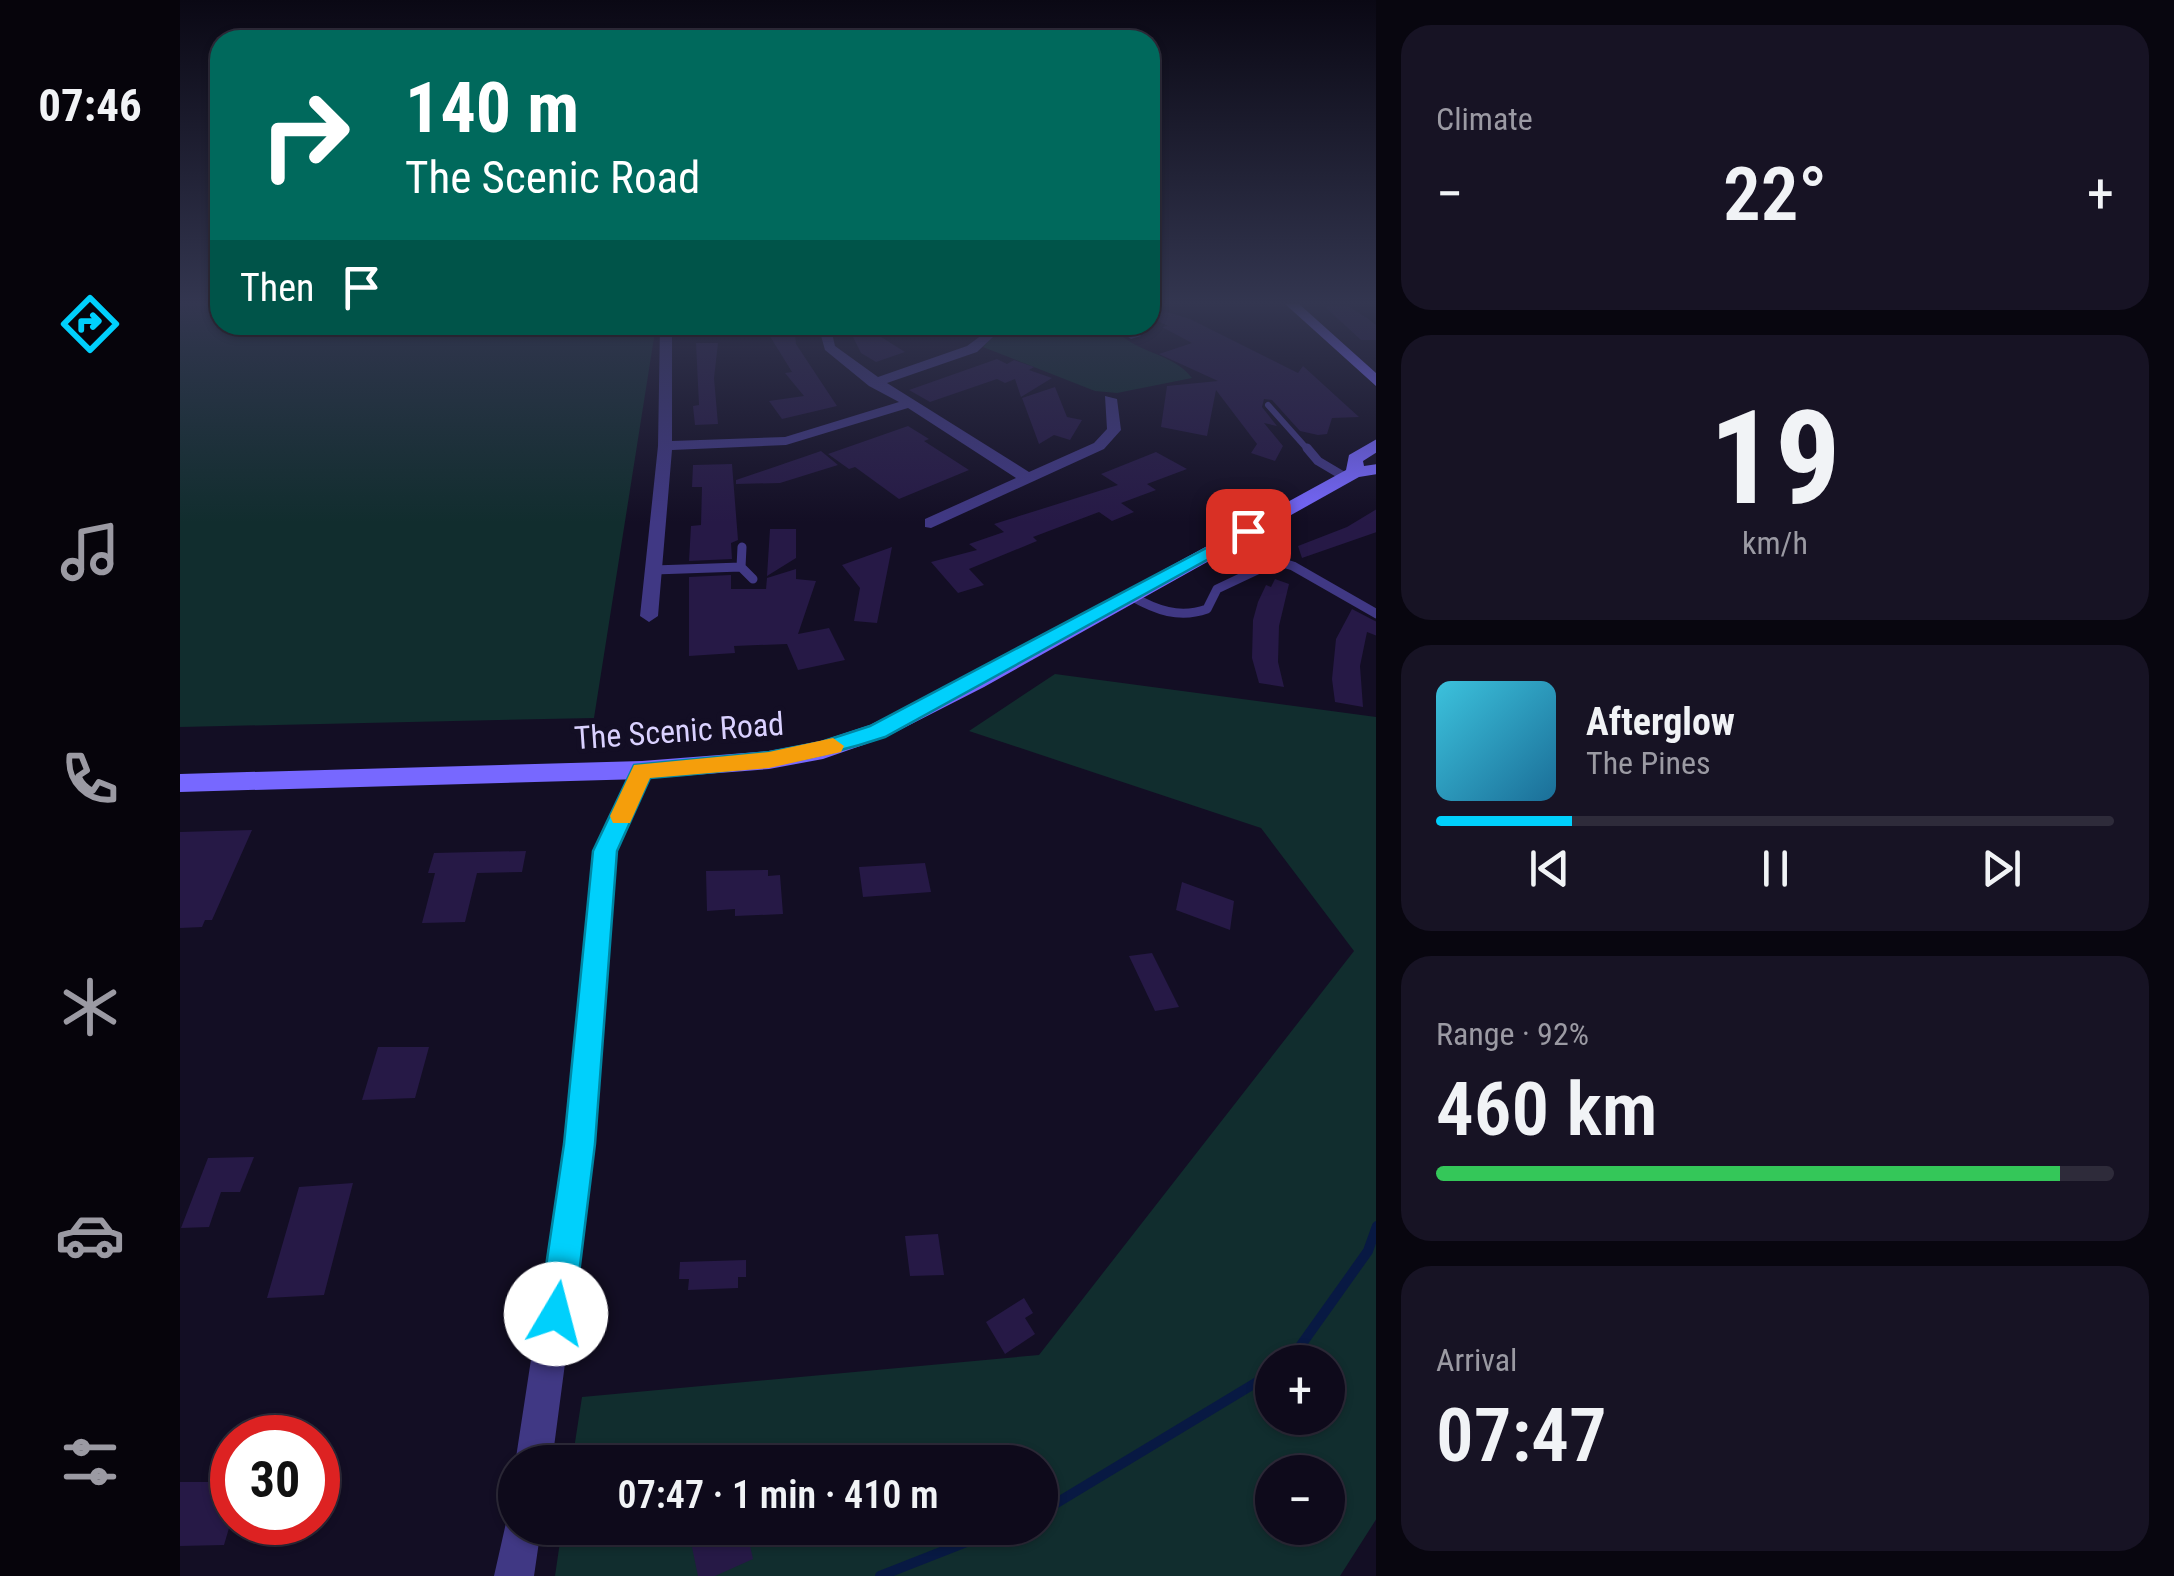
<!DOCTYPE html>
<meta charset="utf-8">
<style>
body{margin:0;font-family:"Roboto Condensed",sans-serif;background:#171324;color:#f1f3f6;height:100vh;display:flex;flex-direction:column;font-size:38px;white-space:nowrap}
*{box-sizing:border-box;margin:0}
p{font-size:32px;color:#9b9aa3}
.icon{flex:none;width:55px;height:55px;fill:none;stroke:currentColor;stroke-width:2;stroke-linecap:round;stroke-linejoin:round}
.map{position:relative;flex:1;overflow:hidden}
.panel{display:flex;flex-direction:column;gap:25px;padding:25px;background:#08060f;width:798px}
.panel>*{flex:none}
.banner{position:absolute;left:30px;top:30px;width:950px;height:305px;border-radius:30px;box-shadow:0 2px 8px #0004,0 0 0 2px #2e2b3a;background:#00695c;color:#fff;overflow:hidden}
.tools{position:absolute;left:1075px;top:1345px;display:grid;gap:20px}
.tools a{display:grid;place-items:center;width:90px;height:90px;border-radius:50%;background:#0e0a1b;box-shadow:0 2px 8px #0004,0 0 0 2px #2e2b3a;font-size:50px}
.speed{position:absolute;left:30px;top:1415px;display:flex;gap:20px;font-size:50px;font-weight:700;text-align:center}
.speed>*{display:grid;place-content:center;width:130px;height:130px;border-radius:50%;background:#0e0a1b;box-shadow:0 2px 8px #0004,0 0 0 2px #2e2b3a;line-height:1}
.speed .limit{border:15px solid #d22;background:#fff;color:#111}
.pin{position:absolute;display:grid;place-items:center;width:85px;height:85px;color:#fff;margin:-42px;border-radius:20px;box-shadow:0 5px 15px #0006}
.me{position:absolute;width:110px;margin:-55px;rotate:8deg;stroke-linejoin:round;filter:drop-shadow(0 0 8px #0008)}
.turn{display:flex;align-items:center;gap:35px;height:210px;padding:0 30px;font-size:45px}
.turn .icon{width:130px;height:130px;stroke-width:2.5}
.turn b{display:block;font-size:70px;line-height:85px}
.then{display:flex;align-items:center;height:95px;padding:0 30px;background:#0003;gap:20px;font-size:38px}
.big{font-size:75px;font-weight:600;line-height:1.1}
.panel .tile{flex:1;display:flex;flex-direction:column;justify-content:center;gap:15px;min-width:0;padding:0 35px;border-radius:30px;background:#171324}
.panel .dial{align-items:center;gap:0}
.dial b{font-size:130px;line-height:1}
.song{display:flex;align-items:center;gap:30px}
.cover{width:120px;height:120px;border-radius:15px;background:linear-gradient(135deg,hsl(190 70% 55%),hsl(200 70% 35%))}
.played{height:10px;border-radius:5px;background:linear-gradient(90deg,#00d0fc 20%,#2e2b3a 20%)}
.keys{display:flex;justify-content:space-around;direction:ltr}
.heat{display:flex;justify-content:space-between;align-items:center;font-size:55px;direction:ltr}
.charge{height:15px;border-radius:8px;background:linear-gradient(90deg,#34c759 92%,#2e2b3a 0)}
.trip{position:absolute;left:318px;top:1445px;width:560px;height:100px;border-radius:50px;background:#0e0a1b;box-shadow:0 2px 8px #0004,0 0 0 2px #2e2b3a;font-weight:600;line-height:100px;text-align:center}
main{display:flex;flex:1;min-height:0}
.tabs{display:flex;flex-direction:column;width:180px;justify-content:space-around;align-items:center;background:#06040b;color:#9b9aa3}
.tabs .icon{width:70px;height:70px}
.tabs .on{color:#00d0fc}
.tabs b{font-size:45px;color:#f1f3f6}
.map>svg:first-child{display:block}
.green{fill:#112d2e;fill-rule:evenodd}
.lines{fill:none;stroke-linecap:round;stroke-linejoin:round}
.stream{stroke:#081943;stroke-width:10}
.building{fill:#261946}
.service-far1{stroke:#403884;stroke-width:6}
.service{stroke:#403884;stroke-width:9}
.minor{fill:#403884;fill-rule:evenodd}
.secondary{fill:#7768ff;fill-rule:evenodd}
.route{fill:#00d0fc;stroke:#0087a4;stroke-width:2.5}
.slow{fill:#f59e0b}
.labels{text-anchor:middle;stroke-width:10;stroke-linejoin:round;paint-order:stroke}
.street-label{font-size:32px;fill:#dad1ff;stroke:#130e24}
</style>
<main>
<nav class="tabs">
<b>07:46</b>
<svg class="icon on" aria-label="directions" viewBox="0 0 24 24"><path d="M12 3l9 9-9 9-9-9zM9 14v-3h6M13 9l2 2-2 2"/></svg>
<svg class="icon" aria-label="music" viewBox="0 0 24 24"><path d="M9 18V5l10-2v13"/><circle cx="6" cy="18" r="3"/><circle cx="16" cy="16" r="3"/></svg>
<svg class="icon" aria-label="phone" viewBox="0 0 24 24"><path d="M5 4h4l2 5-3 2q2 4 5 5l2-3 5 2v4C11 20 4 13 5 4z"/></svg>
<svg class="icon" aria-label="climate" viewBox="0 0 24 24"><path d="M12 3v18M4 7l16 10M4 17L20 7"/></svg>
<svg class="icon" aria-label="car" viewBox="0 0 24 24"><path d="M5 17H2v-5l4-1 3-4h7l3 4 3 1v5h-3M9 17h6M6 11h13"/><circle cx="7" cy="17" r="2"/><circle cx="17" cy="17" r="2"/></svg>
<svg class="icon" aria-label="filters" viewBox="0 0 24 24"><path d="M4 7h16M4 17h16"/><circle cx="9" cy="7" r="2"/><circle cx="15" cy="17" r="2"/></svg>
</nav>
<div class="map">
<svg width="1197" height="1576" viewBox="0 0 1197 1576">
<rect width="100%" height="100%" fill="#130e24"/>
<path class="green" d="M 0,303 L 40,303 L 40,325 L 476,325 L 414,718 L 0,727 Z
M 815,325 L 933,325 C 949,353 992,351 1012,378 L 937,393 L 915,391 L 803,347 L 814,335 Z
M 875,674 L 1196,717 L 1197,1518 L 1160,1576 L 375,1576 L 382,1528 L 860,1528 L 860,1462 L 392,1462 L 402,1397 L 859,1355 L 1174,951 L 1081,828 L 789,731 ZM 1092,1362 L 1148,1362 L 1148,1418 L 1092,1418 ZM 1092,1472 L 1148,1472 L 1148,1528 L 1092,1528 Z"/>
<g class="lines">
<path class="stream" d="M 1109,1362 L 1188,1251 L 1197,1226
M 860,1513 L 1092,1373
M 700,1576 L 822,1528"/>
</g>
<path class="building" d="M 1144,306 L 1168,306 L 1187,318 L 1197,326 L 1197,340 L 1181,340 Z
M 970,307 L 1010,319 L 1118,373 L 1123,366 L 1179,417 L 1152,418 L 1147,434 L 1138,435 L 1120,431 L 1092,400 L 1084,399 L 1082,407 L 1097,426 L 1084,423 L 1103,446 L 1095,461 L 1071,453 L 1077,444 L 1036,390 L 1027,436 L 981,427 L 987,386 L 1038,381 L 979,354 L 1012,343 L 982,327 L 988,326 L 970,317 Z
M 583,325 L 614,325 L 616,344 L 657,406 L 602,419 L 589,401 L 624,396 L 605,373 L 612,372 Z
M 667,325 L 695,325 L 698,335 L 725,352 L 696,362 L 681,353 Z
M 516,343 L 538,343 L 534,378 L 538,424 L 515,425 L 513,406 L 519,405 Z
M 817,359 L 827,364 L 834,360 L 854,367 L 849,370 L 872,378 L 841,397 L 835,379 L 825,383 L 817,379 L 750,402 L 729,390 Z
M 875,387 L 887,417 L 902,420 L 890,440 L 874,435 L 859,444 L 842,398 Z
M 728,426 L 749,439 L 744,441 L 789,470 L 719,499 L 675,467 L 669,469 L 648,454 Z
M 641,451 L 658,465 L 600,483 L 556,484 L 556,480 Z
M 976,452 L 1007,469 L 967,484 L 976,490 L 941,503 L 954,512 L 932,521 L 919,512 L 853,537 L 857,541 L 789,569 L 804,585 L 778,593 L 751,562 L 797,550 L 789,544 L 824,532 L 814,524 L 938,485 L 921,474 Z
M 552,464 L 558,540 L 551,543 L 552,559 L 509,561 L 511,526 L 521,525 L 522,487 L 512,487 L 513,465 Z
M 1197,509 L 1197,532 L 1122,558 L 1118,546 L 1167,527 Z
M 590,529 L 616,529 L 616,558 L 587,576 Z
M 712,547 L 697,623 L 674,621 L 680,588 L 662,565 Z
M 616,569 L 616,579 L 636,581 L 618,634 L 649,628 L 665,660 L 618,670 L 607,644 L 554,646 L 555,653 L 509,656 L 509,577 L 551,575 L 551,589 L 586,589 L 587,578 Z
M 1095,579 L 1109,584 L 1099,626 L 1098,662 L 1104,687 L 1079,683 L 1072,658 L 1073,620 L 1078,602 L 1086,585 L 1091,587 Z
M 1172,609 L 1197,622 L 1197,636 L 1187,632 L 1180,666 L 1183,707 L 1155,702 L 1152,679 L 1156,639 Z
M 72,830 L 32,920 L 25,920 L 22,927 L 0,928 L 0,832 Z
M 346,851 L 342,872 L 297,873 L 285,922 L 242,923 L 255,873 L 248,873 L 254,853 Z
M 745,863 L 751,892 L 683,897 L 679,867 Z
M 588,870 L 588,876 L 600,875 L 603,914 L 555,916 L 555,909 L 527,911 L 526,871 Z
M 1002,882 L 1054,901 L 1050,930 L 996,910 Z
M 972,953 L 999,1007 L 975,1011 L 949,956 Z
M 198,1047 L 249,1047 L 235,1098 L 182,1100 Z
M 74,1157 L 60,1192 L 41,1192 L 29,1227 L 1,1228 L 28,1158 Z
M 173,1183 L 144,1295 L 87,1298 L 119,1187 Z
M 758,1234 L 764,1275 L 730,1276 L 725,1236 Z
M 566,1260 L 566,1277 L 558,1277 L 558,1288 L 508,1290 L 509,1279 L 499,1279 L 500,1262 Z
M 844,1298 L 853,1313 L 845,1318 L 855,1334 L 825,1354 L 806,1322 Z
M 0,1482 L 43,1482 L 38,1502 L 52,1501 L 52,1518 L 44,1545 L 0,1546 Z
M 508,1528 L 566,1528 L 573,1559 L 535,1576 L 518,1576 Z"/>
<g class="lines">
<path class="service-far1" d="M 1088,405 L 1129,451"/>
<path class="service" d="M 1127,448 L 1138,461 L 1165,477
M 561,567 L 573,579
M 474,570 L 561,567 L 562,547
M 951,596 C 976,610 999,619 1027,609 L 1037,589 L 1096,561 L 1113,566 L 1197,614"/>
<path class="minor" d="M 480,325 L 492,325 L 492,441 L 605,437 L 719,402 L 689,386 L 645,350 L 638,325 L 650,325 L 655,346 L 698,377 L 787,346 L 802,335 L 802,325 L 814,325 L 814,336 L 797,352 L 707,383 L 849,472 L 914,443 L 927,429 L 925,396 L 937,399 L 941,430 L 924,449 L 751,528 L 745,527 L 745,519 L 836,478 L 728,408 L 606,445 L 492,450 L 478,616 L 469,622 L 460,616 L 478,446 Z
M 933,325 L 947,325 L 961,336 L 951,339 Z
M 462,762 L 473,770 L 437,851 L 414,1144 L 372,1462 L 335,1464 L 384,1144 L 413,851 L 451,770 Z
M 335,1511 L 335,1528 L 361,1528 L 354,1576 L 314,1576 L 328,1514 Z"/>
<path class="secondary" d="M 1104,303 L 1118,303 L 1197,374 L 1197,387 Z
M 1197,439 L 1197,452 L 1183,461 L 1184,466 L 1197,464 L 1197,474 L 1179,477 L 804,687 L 706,737 L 643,759 L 589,769 L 462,779 L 0,792 L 0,774 L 462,761 L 589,751 L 641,741 L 690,725 L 788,677 L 1166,470 L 1169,455 Z"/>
</g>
<linearGradient id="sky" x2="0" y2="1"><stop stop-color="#0a0814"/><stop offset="0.58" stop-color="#333650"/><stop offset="1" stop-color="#333650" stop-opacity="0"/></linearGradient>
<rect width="1197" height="523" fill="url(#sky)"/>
<path class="route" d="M 1068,526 L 1074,527 L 1074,534 L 705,737 C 625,764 554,771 470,778 L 437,851 L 415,1144 L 394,1314 L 389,1326 L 376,1331 L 364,1326 L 359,1314 L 384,1144 L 413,851 L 454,765 L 589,752 L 641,742 L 690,726 Z"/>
<path class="slow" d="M 653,738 L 664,746 L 661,752 L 589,768 L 470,778 L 450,823 L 433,823 L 430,816 L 454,765 L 589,752 Z"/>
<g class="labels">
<g class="street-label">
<text transform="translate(499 731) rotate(-4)" y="11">The Scenic Road</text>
</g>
</g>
</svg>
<div class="tools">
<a>+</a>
<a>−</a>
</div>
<div class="speed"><div class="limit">30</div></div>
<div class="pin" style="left:1068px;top:531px;background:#d93025"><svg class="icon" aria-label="arrive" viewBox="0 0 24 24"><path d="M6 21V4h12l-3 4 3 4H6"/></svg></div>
<svg class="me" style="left:376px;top:1314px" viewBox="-20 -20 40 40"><circle r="19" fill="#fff"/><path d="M0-13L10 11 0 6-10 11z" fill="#00d0fc"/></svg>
<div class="trip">07:47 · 1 min · 410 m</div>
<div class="banner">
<div class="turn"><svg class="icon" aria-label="right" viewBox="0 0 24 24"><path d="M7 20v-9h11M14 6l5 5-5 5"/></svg><div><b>140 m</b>The Scenic Road</div></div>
<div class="then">Then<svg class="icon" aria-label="arrive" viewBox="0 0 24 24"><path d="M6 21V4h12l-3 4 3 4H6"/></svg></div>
</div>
</div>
<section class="panel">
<div class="tile"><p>Climate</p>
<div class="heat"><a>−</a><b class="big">22°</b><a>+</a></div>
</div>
<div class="tile dial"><b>19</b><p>km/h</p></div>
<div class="tile">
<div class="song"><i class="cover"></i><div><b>Afterglow</b><p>The Pines</p></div></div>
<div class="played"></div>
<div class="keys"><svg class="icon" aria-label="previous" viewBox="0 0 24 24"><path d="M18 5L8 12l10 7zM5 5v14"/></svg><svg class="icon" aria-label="pause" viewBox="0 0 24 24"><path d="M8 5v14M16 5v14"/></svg><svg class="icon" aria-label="next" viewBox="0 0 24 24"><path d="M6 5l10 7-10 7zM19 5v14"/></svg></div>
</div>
<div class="tile"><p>Range · 92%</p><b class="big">460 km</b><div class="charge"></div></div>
<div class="tile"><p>Arrival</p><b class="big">07:47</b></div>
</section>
</main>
